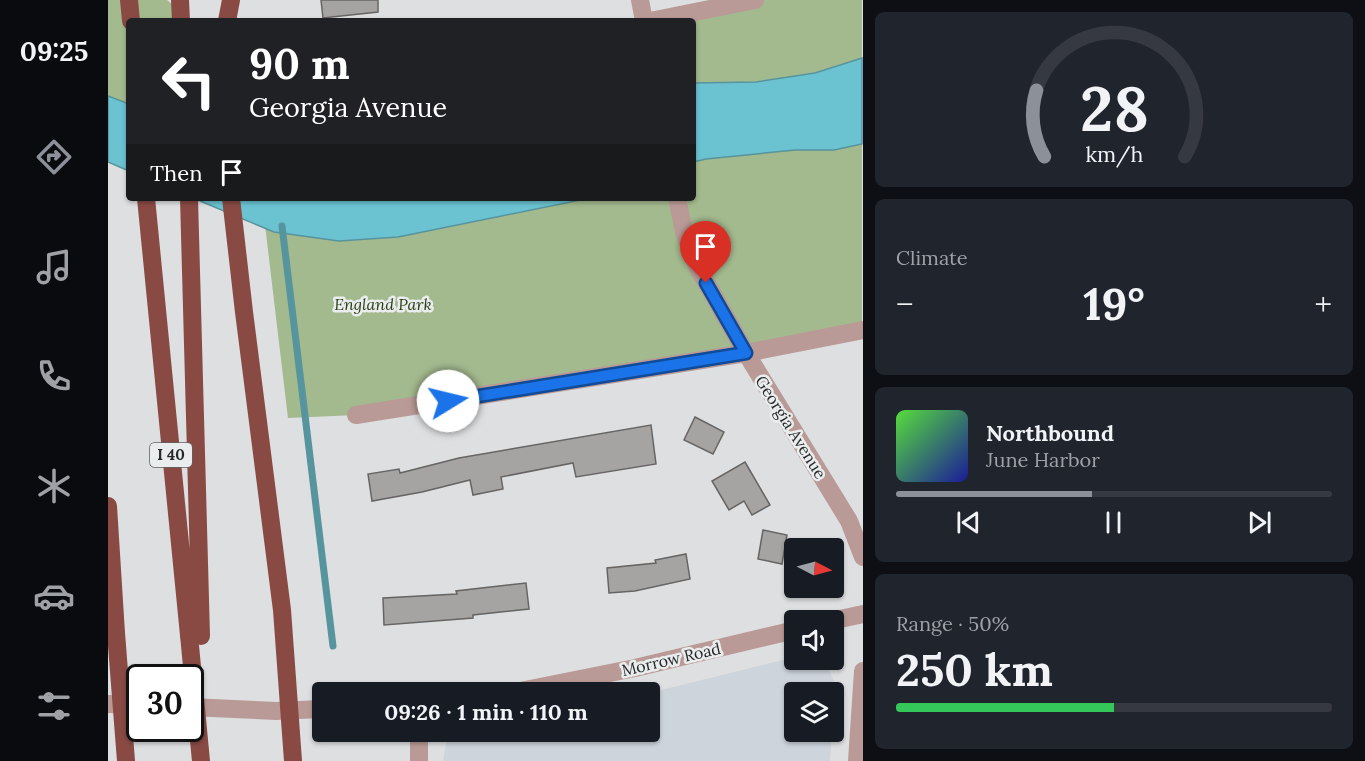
<!DOCTYPE html>
<meta charset="utf-8">
<style>
body{margin:0;font-family:Lora,serif;background:#20242c;color:#f1f3f6;height:100vh;display:flex;flex-direction:column;font-size:22px;white-space:nowrap}
*{box-sizing:border-box;margin:0}
p{font-size:20px;color:#9ea1a6}
.icon{flex:none;width:33px;height:33px;fill:none;stroke:currentColor;stroke-width:2;stroke-linecap:round;stroke-linejoin:round}
.map{position:relative;flex:1;overflow:hidden}
.side{display:flex;flex-direction:column;gap:12px;padding:12px;background:#0d0f14;width:502px}
.side>*{flex:none}
.top-card{position:absolute;left:18px;top:18px;width:570px;height:183px;border-radius:6px;box-shadow:0 2px 4px #0004;background:#202124;color:#fff;overflow:hidden}
.needle{width:39px;rotate:96deg}
.buttons{position:absolute;left:676px;top:538px;display:grid;gap:12px}
.buttons a{display:grid;place-items:center;width:60px;height:60px;border-radius:6px;background:#171b24;box-shadow:0 2px 4px #0004;font-size:30px}
.speed{position:absolute;left:18px;top:664px;display:flex;gap:12px;font-size:30px;font-weight:700;text-align:center}
.speed>*{display:grid;place-content:center;width:78px;height:78px;border-radius:50%;background:#171b24;box-shadow:0 2px 4px #0004;line-height:1}
.speed .limit{border:3px solid #111;border-radius:9px;background:#fff;color:#111}
.pin{position:absolute;display:grid;place-items:center;width:51px;height:51px;color:#fff;margin:-62px -26px;border-radius:50% 50% 50% 0;rotate:-45deg;box-shadow:0 0 6px #0007}
.pin .icon{rotate:45deg}
.me{position:absolute;width:66px;margin:-33px;rotate:81deg;stroke-linejoin:round;filter:drop-shadow(0 0 4px #0008)}
.turn{display:flex;align-items:center;gap:21px;height:126px;padding:0 24px;font-size:27px}
.turn .icon{width:78px;height:78px;stroke-width:2.5}
.turn b{display:block;font-size:42px;line-height:51px}
.then{display:flex;align-items:center;height:57px;padding:0 24px;background:#0003;gap:12px;font-size:22px}
.big{font-size:45px;font-weight:700;line-height:1.1}
.side .tile{flex:1;display:flex;flex-direction:column;justify-content:center;gap:9px;min-width:0;padding:0 21px;border-radius:9px;background:#20242c}
.side .dial{align-items:center;gap:0}
.dial svg{height:156px;overflow:visible;fill:none;stroke:#363941;stroke-width:7;stroke-linecap:round;text-anchor:middle}
.dial text{fill:#f1f3f6;stroke:none}
.song{display:flex;align-items:center;gap:18px}
.cover{width:72px;height:72px;border-radius:9px;background:linear-gradient(135deg,hsl(110 70% 55%),hsl(240 70% 35%))}
.played{height:6px;border-radius:3px;background:linear-gradient(90deg,#8c9099 45%,#363941 45%)}
.keys{display:flex;justify-content:space-around;direction:ltr}
.heat{display:flex;justify-content:space-between;align-items:center;font-size:33px;direction:ltr}
.charge{height:9px;border-radius:4px;background:linear-gradient(90deg,#34c759 50%,#363941 0)}
.trip{position:absolute;left:204px;top:682px;width:348px;height:60px;border-radius:6px;background:#171b24;box-shadow:0 2px 4px #0004;font-weight:700;line-height:60px;text-align:center}
main{display:flex;flex:1;min-height:0}
.tab-bar{display:flex;flex-direction:column;width:108px;justify-content:space-around;align-items:center;background:#090b0e;color:#9ea1a6}
.tab-bar .icon{width:42px;height:42px}
.tab-bar .active{color:#8c9099}
.tab-bar b{font-size:27px;color:#f1f3f6}
.map>svg:first-child{display:block}
.built{fill:#cdd4db}
.green{fill:#a3b98e}
.water{fill:#6bc3d1;stroke:#56949e;stroke-width:1.5}
.lines{fill:none;stroke-linecap:round;stroke-linejoin:round}
.stream{stroke:#56949e;stroke-width:7}
.building{fill:#a6a4a2;stroke:#676564;stroke-width:1.5}
.minor{stroke:#ba9a96;stroke-width:18}
.tertiary{stroke:#ba9a96;stroke-width:18}
.motorway{stroke:#894a44;stroke-width:18}
.motorway-bridge{stroke:#894a44;stroke-width:18}
.route-casing{stroke:#114b97;stroke-width:15}
.route{stroke:#1a73e8;stroke-width:10}
.labels{text-anchor:middle;stroke-width:5;stroke-linejoin:round;paint-order:stroke}
.shield{fill:#eaedee;stroke:#616263;stroke-width:1.5}
.shield-label{font-size:15px;font-weight:bold;fill:#262728}
.park-label{font-size:16px;font-style:italic;fill:#2a3d13;stroke:#eaedee}
.street-label{font-size:16px;fill:#262728;stroke:#eaedee}
</style>
<main>
<nav class="tab-bar">
<b>09:25</b>
<svg class="icon active" aria-label="directions" viewBox="0 0 24 24"><path d="M12 3l9 9-9 9-9-9zM9 14v-3h6M13 9l2 2-2 2"/></svg>
<svg class="icon" aria-label="music" viewBox="0 0 24 24"><path d="M9 18V5l10-2v13"/><circle cx="6" cy="18" r="3"/><circle cx="16" cy="16" r="3"/></svg>
<svg class="icon" aria-label="phone" viewBox="0 0 24 24"><path d="M5 4h4l2 5-3 2q2 4 5 5l2-3 5 2v4C11 20 4 13 5 4z"/></svg>
<svg class="icon" aria-label="climate" viewBox="0 0 24 24"><path d="M12 3v18M4 7l16 10M4 17L20 7"/></svg>
<svg class="icon" aria-label="car" viewBox="0 0 24 24"><path d="M5 17H2v-5l4-1 3-4h7l3 4 3 1v5h-3M9 17h6M6 11h13"/><circle cx="7" cy="17" r="2"/><circle cx="17" cy="17" r="2"/></svg>
<svg class="icon" aria-label="filters" viewBox="0 0 24 24"><path d="M4 7h16M4 17h16"/><circle cx="9" cy="7" r="2"/><circle cx="15" cy="17" r="2"/></svg>
</nav>
<div class="map">
<svg width="755" height="761" viewBox="0 0 755 761">
<rect width="100%" height="100%" fill="#dddfe1"/>
<path class="built" d="M 687,657 L 687,660 L 711,660 L 719,666 L 727,683 L 726,693 L 687,693 L 687,732 L 724,732 L 722,761 L 335,761 L 339,739 L 345,732 L 542,732 L 541,693 Z"/>
<path class="green" d="M 0,0 L 59,0 L 84,21 L 21,21 L 21,166 L 0,160 Z
M 647,0 L 754,0 L 754,330 L 248,415 L 180,418 L 155,208 L 124,198 L 585,198 L 585,21 Z"/>
<path class="water" d="M 754,58 L 754,144 L 726,150 L 687,150 L 598,159 L 585,162 L 585,83 L 648,82 L 707,73 Z
M 0,96 L 21,104 L 21,171 L 0,162 Z
M 85,198 L 482,198 L 290,237 L 231,241 L 166,232 Z"/>
<g class="lines">
<path class="stream" d="M 174,226 L 225,646"/>
</g>
<path class="building" d="M 213,0 L 270,0 L 270,12 L 215,18 Z
M 587,417 L 616,432 L 605,454 L 576,440 Z
M 543,425 L 548,464 L 468,477 L 465,463 L 393,477 L 395,489 L 365,495 L 362,480 L 314,492 L 264,501 L 260,474 L 291,469 L 292,473 L 351,458 Z
M 637,462 L 662,505 L 644,515 L 636,501 L 621,510 L 604,481 Z
M 655,530 L 679,535 L 674,564 L 650,559 Z
M 578,554 L 582,579 L 527,591 L 501,593 L 499,568 L 548,563 L 547,560 Z
M 418,583 L 421,609 L 365,615 L 365,618 L 276,625 L 275,598 L 349,594 L 348,591 Z"/>
<g class="lines">
<path class="minor" d="M 532,0 L 536,21
M 542,21 L 647,0
M 569,198 L 576,232 L 589,266 L 638,353 L 741,521 L 755,557
M 248,415 L 638,353 L 755,330
M 749,761 L 755,671"/>
<path class="tertiary" d="M 723,621 L 755,614
M 402,693 L 527,668 L 687,630
M 0,704 L 32,705
M 82,707 L 168,711 L 214,709
M 311,761 L 311,732"/>
<path class="motorway" d="M 21,0 L 23,21
M 72,0 L 73,21
M 119,21 L 123,0
M 38,198 L 81,635
M 81,198 L 93,636
M 0,506 L 8,633"/>
<path class="motorway-bridge" d="M 123,198 L 136,312 L 174,610 L 185,761
M 8,633 L 18,761
M 81,635 L 93,761"/>
</g>
<g class="lines">
<g class="route-casing">
<path id="route" d="M 340,401 L 638,353 L 598,283"/>
</g>
<use href="#route" class="route"/>
</g>
<g class="labels">
<rect class="shield" x="42" y="443" width="42" height="24" rx="4.5"/>
<g class="shield-label">
<text x="63" y="460">I 40</text>
</g>
<g class="park-label">
<text x="275" y="310">England Park</text>
</g>
<g class="street-label">
<text transform="translate(683 427) rotate(58)" y="6">Georgia Avenue</text>
<text transform="translate(563 659) rotate(-13)" y="6">Morrow Road</text>
</g>
</g>
</svg>
<div class="buttons">
<a><svg class="needle" viewBox="-14 -14 28 28"><path d="M0-13l5 13h-10z" fill="#e53935"/><path d="M0 13l5-13h-10z" fill="#9ea1a6"/></svg></a>
<a><svg class="icon" aria-label="sound" viewBox="0 0 24 24"><path d="M4 9h4l5-4v14l-5-4H4zM17 9q2 3 0 6"/></svg></a>
<a><svg class="icon" aria-label="layers" viewBox="0 0 24 24"><path d="M12 4l9 5-9 5-9-5zM3 14l9 5 9-5"/></svg></a>
</div>
<div class="speed"><div class="limit">30</div></div>
<div class="pin" style="left:598px;top:283px;background:#d93025"><svg class="icon" aria-label="arrive" viewBox="0 0 24 24"><path d="M6 21V4h12l-3 4 3 4H6"/></svg></div>
<svg class="me" style="left:340px;top:401px" viewBox="-20 -20 40 40"><circle r="19" fill="#fff"/><path d="M0-13L10 11 0 6-10 11z" fill="#1a73e8"/></svg>
<div class="trip">09:26 · 1 min · 110 m</div>
<div class="top-card">
<div class="turn"><svg class="icon" aria-label="left" viewBox="0 0 24 24"><path d="M17 20v-9H6M10 6l-5 5 5 5"/></svg><div><b>90 m</b>Georgia Avenue</div></div>
<div class="then">Then<svg class="icon" aria-label="arrive" viewBox="0 0 24 24"><path d="M6 21V4h12l-3 4 3 4H6"/></svg></div>
</div>
</div>
<section class="side">
<div class="tile dial"><svg viewBox="0 0 100 80">
<path d="M14 69A42 42 0 1 1 86 69"/>
<path d="M14 69A42 42 0 0 1 10 35" stroke="#8c9099"/>
<text x="50" y="56" font-size="32" font-weight="700">28</text>
<text x="50" y="72" font-size="11">km/h</text>
</svg></div>
<div class="tile"><p>Climate</p>
<div class="heat"><a>−</a><b class="big">19°</b><a>+</a></div>
</div>
<div class="tile">
<div class="song"><i class="cover"></i><div><b>Northbound</b><p>June Harbor</p></div></div>
<div class="played"></div>
<div class="keys"><svg class="icon" aria-label="previous" viewBox="0 0 24 24"><path d="M18 5L8 12l10 7zM5 5v14"/></svg><svg class="icon" aria-label="pause" viewBox="0 0 24 24"><path d="M8 5v14M16 5v14"/></svg><svg class="icon" aria-label="next" viewBox="0 0 24 24"><path d="M6 5l10 7-10 7zM19 5v14"/></svg></div>
</div>
<div class="tile"><p>Range · 50%</p><b class="big">250 km</b><div class="charge"></div></div>
</section>
</main>
